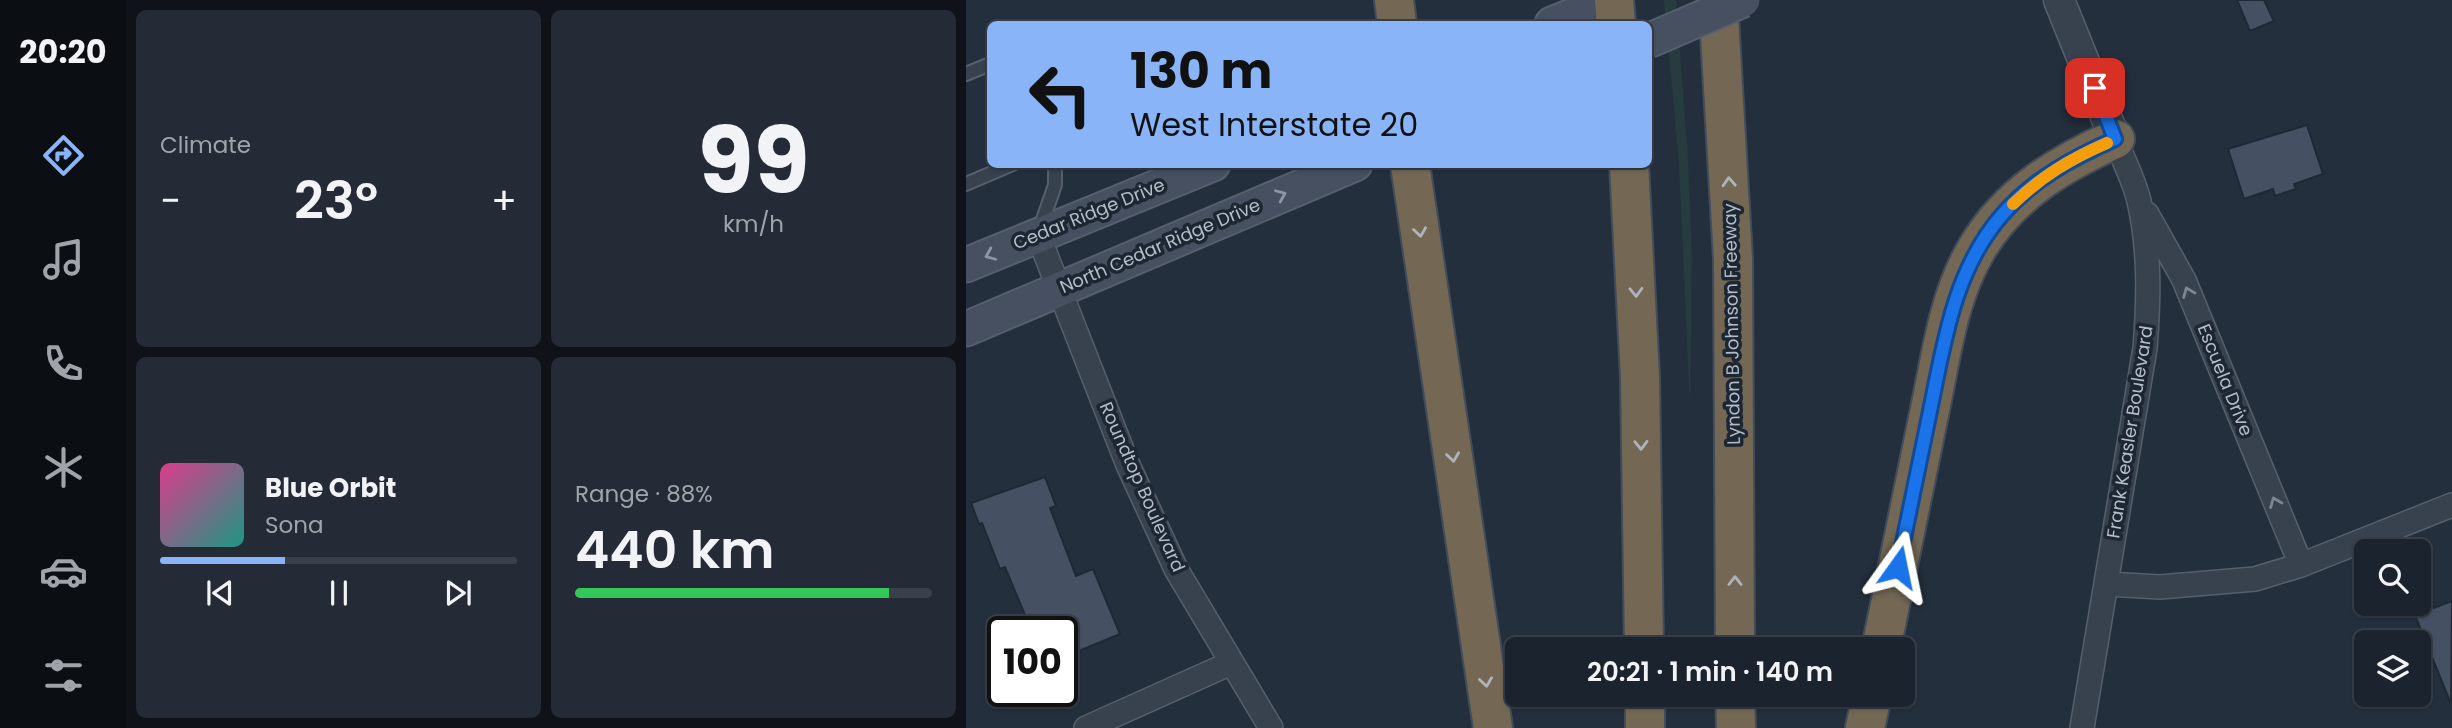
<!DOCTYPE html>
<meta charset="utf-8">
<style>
body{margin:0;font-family:Poppins,sans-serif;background:#242b36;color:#f1f3f6;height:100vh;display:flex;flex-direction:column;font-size:26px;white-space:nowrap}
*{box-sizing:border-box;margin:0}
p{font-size:23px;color:#a0a4aa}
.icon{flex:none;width:38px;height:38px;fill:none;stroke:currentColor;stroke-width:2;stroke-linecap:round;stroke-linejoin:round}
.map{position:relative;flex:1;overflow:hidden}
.side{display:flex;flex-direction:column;gap:10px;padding:10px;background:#0f1319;width:840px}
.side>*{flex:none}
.hud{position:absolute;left:21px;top:21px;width:665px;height:147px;border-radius:10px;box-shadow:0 2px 5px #0004,0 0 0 2px #39404a;background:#8ab4f8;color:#111;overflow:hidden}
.buttons{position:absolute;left:1388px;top:539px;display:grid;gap:14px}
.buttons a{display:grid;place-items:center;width:77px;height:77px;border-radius:10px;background:#1b232e;box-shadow:0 2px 5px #0004,0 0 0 2px #39404a;font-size:35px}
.speed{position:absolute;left:21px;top:616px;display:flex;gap:14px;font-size:35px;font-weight:700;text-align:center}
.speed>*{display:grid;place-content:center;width:91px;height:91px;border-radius:50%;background:#1b232e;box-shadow:0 2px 5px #0004,0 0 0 2px #39404a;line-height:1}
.speed .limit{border:4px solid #111;border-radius:10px;background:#fff;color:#111}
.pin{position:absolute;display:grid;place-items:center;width:60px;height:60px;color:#fff;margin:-30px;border-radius:14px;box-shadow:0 4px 10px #0006}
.me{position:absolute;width:77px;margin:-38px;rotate:12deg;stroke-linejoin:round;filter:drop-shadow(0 0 5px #0008)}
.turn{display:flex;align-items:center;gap:24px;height:147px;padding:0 28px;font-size:32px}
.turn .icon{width:91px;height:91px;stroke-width:2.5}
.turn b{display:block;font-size:49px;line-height:60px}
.big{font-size:52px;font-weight:600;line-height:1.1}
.side .tile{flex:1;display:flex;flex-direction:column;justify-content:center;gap:10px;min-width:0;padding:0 24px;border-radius:10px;background:#242b36}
.side .dial{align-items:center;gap:0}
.dial b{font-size:91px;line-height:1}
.song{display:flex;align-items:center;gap:21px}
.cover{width:84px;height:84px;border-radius:10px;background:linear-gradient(135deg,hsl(330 70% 55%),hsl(170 70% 35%))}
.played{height:7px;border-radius:4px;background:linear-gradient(90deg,#8ab4f8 35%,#39404a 35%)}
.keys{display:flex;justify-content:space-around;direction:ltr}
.heat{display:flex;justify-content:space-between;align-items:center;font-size:38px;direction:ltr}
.charge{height:10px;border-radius:5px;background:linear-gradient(90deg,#34c759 88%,#39404a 0)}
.side .tiles{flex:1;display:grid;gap:10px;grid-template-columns:repeat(2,1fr)}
.trip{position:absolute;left:539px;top:637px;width:410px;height:70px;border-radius:10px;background:#1b232e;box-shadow:0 2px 5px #0004,0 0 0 2px #39404a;font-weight:600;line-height:70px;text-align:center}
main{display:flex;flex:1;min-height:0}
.tab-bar{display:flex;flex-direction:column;width:126px;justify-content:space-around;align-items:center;background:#0b0e12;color:#a0a4aa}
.tab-bar .icon{width:49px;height:49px}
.tab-bar .active{color:#8ab4f8}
.tab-bar b{font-size:32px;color:#f1f3f6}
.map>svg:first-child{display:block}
.green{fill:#263c3f}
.building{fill:#455162;stroke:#1f2835;stroke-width:2}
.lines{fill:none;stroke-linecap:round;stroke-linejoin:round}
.service-casing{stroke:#565f6c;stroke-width:16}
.minor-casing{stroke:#565f6c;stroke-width:26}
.tertiary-casing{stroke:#565f6c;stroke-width:33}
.secondary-casing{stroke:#565f6c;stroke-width:37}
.motorway-casing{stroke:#434c59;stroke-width:42}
.service{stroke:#38414e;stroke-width:12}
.minor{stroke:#38414e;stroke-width:23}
.tertiary{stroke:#38414e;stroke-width:30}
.secondary{stroke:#465061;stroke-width:33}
.motorway{stroke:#746855;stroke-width:38}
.secondary-bridge-casing{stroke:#565f6c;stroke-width:37;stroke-linecap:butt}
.secondary-bridge{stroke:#465061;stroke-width:33}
.oneway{stroke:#aeb4bd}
.oneway2{stroke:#8e96a5}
.oneway3{stroke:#7c8592}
.route-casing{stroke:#114b97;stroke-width:18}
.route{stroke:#1a73e8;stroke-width:12}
.slow{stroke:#f59e0b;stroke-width:12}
.labels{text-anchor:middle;stroke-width:7;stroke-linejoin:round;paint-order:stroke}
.street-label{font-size:18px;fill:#b4bcc9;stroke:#1d2633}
</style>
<main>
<nav class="tab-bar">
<b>20:20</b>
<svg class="icon active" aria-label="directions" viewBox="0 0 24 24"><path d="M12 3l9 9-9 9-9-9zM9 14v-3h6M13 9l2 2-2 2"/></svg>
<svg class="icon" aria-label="music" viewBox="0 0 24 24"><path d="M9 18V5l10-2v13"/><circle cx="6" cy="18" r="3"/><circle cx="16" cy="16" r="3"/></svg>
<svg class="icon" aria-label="phone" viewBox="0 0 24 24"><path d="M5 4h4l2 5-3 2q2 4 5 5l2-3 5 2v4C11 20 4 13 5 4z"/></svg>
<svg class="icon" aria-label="climate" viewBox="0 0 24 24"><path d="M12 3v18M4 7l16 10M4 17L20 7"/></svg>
<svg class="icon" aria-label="car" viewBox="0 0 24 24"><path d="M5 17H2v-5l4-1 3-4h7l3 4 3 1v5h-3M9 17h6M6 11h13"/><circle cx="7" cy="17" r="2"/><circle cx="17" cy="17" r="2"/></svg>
<svg class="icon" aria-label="filters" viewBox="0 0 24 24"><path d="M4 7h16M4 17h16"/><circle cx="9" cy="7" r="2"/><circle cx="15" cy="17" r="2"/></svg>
</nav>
<section class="side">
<div class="tiles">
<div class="tile"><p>Climate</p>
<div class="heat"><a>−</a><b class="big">23°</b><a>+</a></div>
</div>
<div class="tile dial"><b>99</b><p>km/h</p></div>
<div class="tile">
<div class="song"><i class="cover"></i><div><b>Blue Orbit</b><p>Sona</p></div></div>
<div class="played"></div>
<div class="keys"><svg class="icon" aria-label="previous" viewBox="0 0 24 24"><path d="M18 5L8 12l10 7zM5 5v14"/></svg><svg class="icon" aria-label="pause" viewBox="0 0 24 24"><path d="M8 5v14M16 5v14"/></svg><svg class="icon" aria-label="next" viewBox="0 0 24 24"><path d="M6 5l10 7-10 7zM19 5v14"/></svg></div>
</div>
<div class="tile"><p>Range · 88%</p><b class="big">440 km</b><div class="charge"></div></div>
</div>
</section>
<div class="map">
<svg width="1486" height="728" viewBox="0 0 1486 728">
<rect width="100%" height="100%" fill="#242f3e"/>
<path class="green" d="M 698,0 L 710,0 L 722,158 L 726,256 L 724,406 L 713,164 Z"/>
<path class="building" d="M 1271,0 L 1298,0 L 1308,21 L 1284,31 Z
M 1341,125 L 1357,174 L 1328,184 L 1330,189 L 1309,196 L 1307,189 L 1278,199 L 1262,149 Z
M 79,477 L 90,506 L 84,508 L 110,576 L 127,569 L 154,634 L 96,658 L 96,632 L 66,632 L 39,567 L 34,569 L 16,523 L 13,524 L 5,503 Z
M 1465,600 L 1468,608 L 1486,601 L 1485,704 L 1446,608 Z"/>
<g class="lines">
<g class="service-casing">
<path id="service" d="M 0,74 L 24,64
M 0,184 L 47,164
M 73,231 L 89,185 L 89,164"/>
</g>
<g class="minor-casing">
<path id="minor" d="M 1181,214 L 1218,280 L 1335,565
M 72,235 L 162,465 L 210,569 L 305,728
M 1141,584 L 1194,587 L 1289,579 L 1335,565 L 1486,505
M 120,728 L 265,663
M 1116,728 L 1179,348 C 1183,299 1184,249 1173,201 C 1168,180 1157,159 1149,139"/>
</g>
<g class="tertiary-casing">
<path id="tertiary" d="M 1093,0 L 1149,139"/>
</g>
<g class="secondary-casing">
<path id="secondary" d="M 586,24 L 645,0
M 0,265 L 247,164
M 0,329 L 389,164"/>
</g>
<g class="motorway-casing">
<path id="motorway" d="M 428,0 L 431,24
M 648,0 L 650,24
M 752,0 L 767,259 L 769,649
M 444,164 L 527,728
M 663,164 L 674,377 L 678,649
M 915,649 C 931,571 947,492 963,414 C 975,359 981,299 1010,250 C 1042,195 1092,165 1149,139
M 679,695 L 679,728
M 769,695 L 770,728
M 899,728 L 906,695"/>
</g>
<use href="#service" class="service"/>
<use href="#minor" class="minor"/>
<use href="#tertiary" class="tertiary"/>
<use href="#secondary" class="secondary"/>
<use href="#motorway" class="motorway"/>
<g class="secondary-bridge-casing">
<path id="secondary-bridge" d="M 682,41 L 777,0"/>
</g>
<use href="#secondary-bridge" class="secondary-bridge"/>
</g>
<defs><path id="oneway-chevron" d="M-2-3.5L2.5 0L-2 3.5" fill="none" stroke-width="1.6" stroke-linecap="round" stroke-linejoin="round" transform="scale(1.75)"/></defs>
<g class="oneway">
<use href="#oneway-chevron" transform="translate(763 182) rotate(-93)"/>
<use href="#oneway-chevron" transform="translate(454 232) rotate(82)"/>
<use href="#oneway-chevron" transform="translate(670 292) rotate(88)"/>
<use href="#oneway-chevron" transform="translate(675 445) rotate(89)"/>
<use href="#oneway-chevron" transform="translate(487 457) rotate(82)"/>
<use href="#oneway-chevron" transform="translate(769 581) rotate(-90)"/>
<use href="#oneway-chevron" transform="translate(520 682) rotate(82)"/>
</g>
<g class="oneway2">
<use href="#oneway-chevron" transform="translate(315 195) rotate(-23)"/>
<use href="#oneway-chevron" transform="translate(24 255) rotate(157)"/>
</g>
<g class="oneway3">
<use href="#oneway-chevron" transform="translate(1222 292) rotate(-112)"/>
<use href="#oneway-chevron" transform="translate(1309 502) rotate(-112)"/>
</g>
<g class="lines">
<g class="route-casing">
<path id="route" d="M 932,567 C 943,515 953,463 964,411 C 978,343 988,270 1036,215 C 1067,179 1107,158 1149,139 L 1129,88"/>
</g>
<use href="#route" class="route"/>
<path class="slow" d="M 1047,204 C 1076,176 1104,159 1141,143"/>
</g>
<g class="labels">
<g class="street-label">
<text transform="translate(123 214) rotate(-22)" y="6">Cedar Ridge Drive</text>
<text transform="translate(194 246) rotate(-23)" y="6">North Cedar Ridge Drive</text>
<text transform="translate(766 324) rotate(-91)" y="6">Lyndon B Johnson Freeway</text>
<text transform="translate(1259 380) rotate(68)" y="6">Escuela Drive</text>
<text transform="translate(1164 432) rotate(-81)" y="6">Frank Keasler Boulevard</text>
<text transform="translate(176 487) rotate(66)" y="6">Roundtop Boulevard</text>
</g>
</g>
</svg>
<div class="buttons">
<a><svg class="icon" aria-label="search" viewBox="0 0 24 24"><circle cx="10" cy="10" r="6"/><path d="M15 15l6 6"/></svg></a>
<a><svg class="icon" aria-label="layers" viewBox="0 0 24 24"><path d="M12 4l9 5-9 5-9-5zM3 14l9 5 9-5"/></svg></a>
</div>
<div class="speed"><div class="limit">100</div></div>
<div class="pin" style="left:1129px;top:88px;background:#d93025"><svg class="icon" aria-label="arrive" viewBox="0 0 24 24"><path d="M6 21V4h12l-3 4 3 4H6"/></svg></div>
<svg class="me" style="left:932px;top:567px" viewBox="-20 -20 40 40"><path d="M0-17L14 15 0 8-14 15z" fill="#1a73e8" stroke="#fff" stroke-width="4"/></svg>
<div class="trip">20:21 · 1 min · 140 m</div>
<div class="hud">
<div class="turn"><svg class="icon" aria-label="left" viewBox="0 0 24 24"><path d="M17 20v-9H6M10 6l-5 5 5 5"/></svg><div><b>130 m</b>West Interstate 20</div></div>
</div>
</div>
</main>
